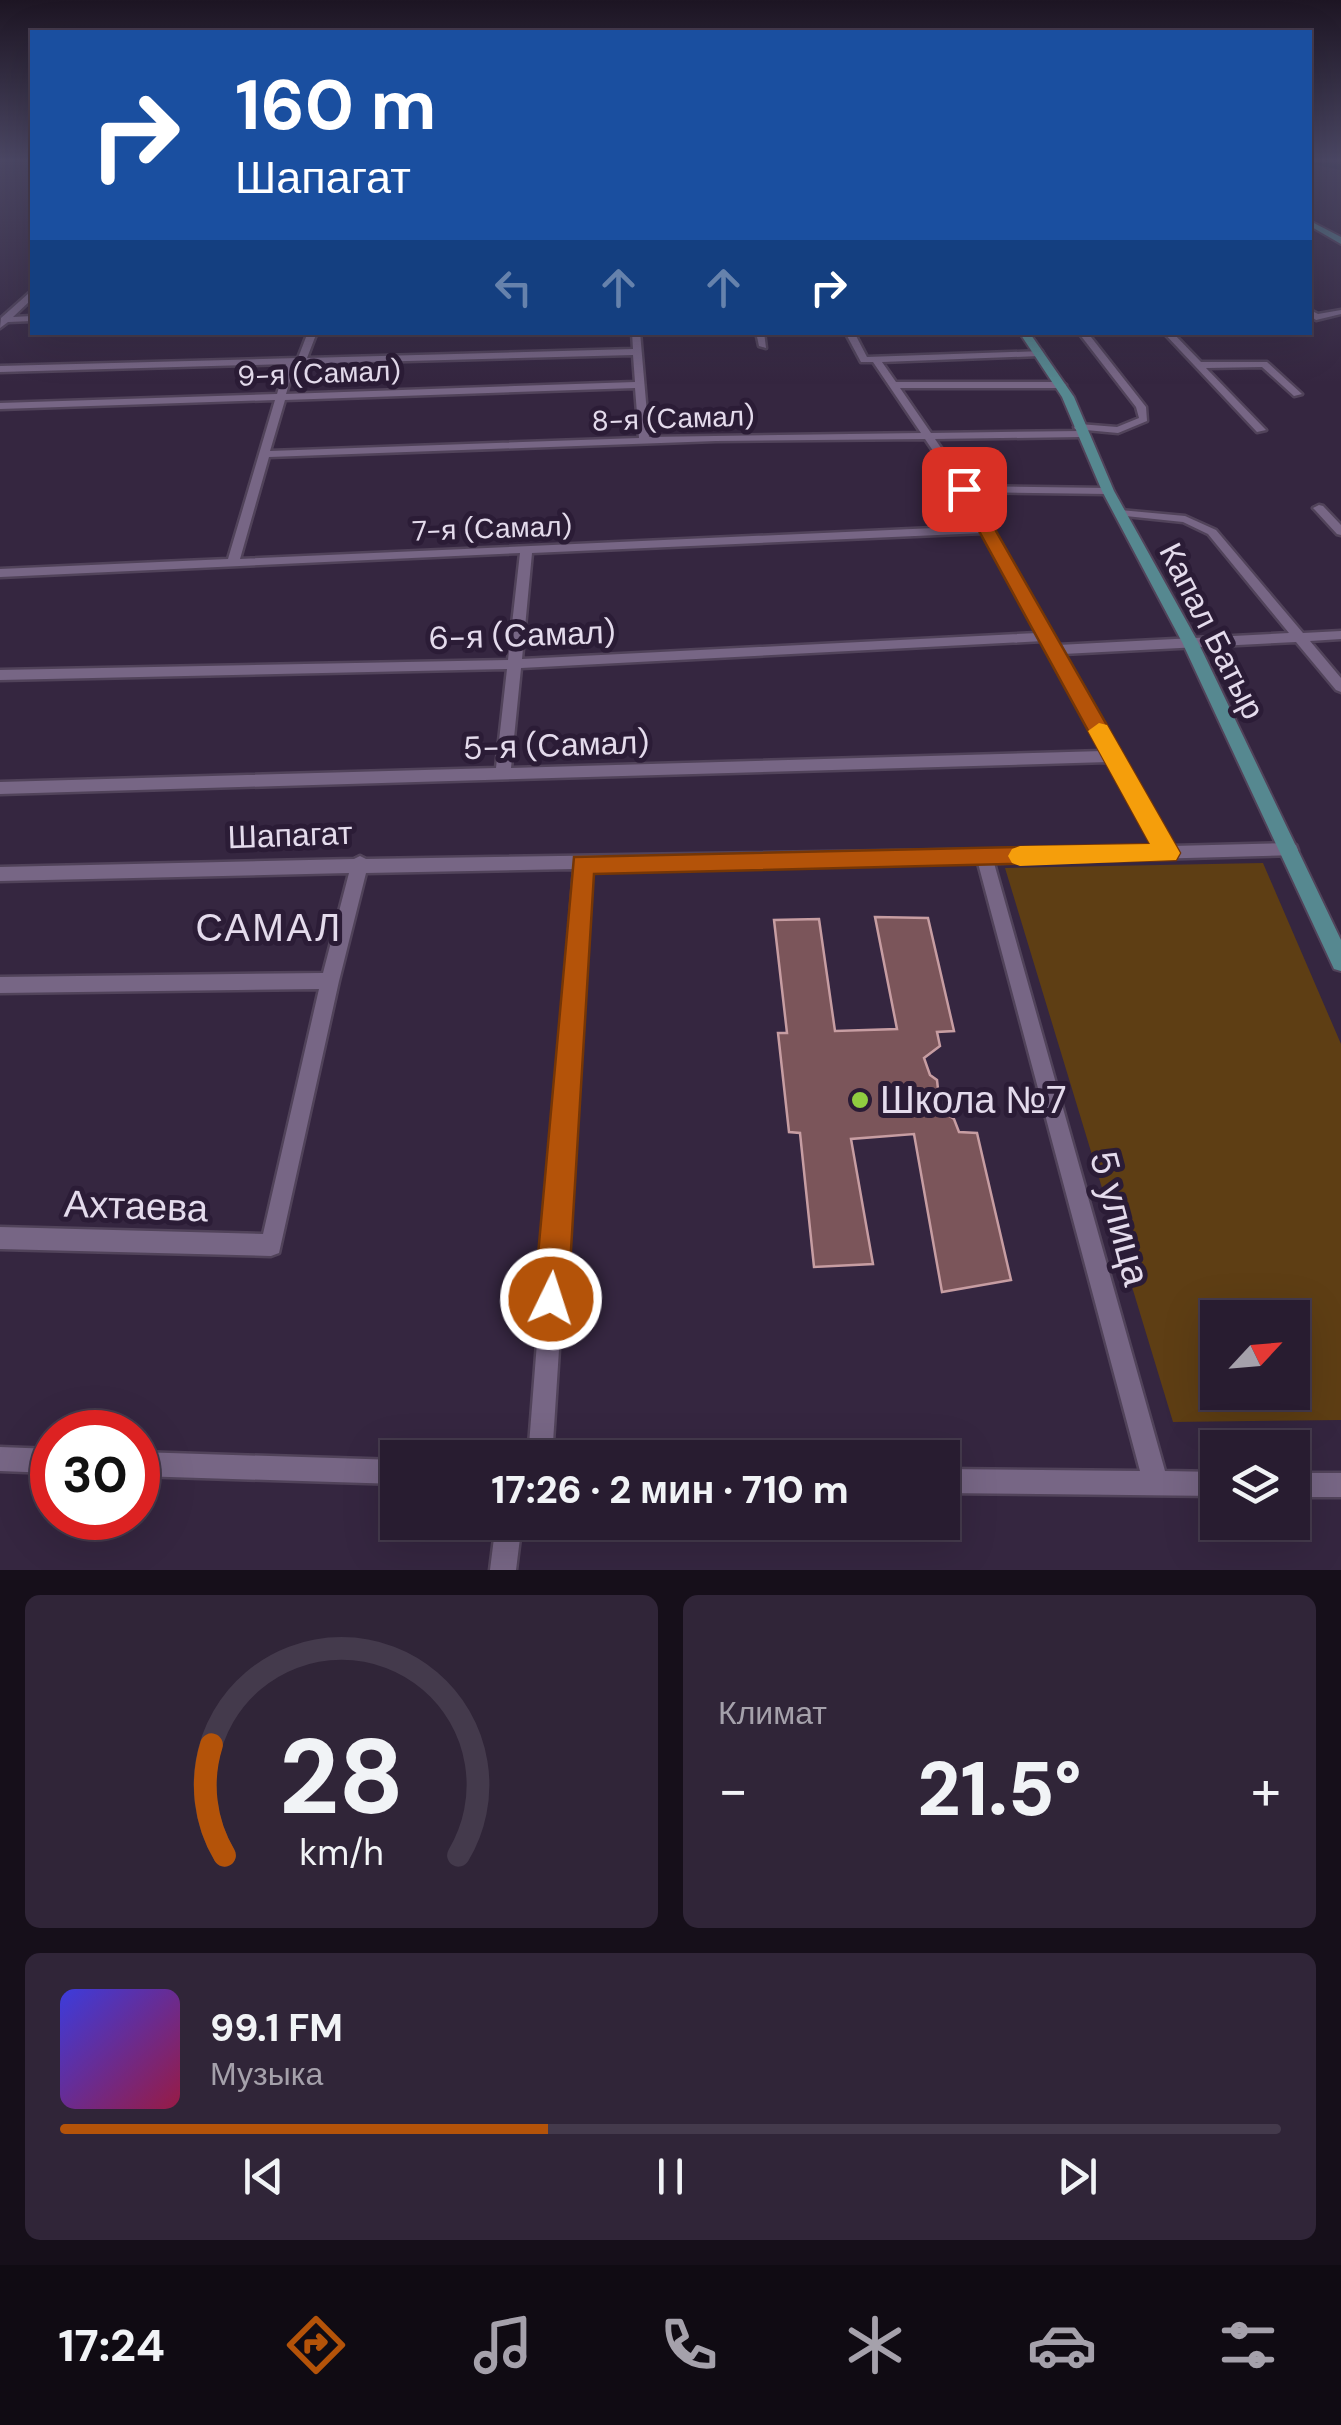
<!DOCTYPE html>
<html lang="ru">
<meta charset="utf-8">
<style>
body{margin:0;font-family:"DM Sans",sans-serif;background:#302538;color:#f1f3f6;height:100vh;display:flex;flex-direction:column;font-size:38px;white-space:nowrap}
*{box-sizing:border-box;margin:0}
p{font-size:32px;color:#a5a1ab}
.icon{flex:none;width:55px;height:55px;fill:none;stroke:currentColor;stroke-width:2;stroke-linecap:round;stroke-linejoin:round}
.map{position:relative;height:1570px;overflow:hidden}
.drawer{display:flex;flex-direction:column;gap:25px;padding:25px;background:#160f1a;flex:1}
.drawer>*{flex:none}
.hud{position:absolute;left:30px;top:30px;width:1282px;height:305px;border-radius:0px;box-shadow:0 10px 40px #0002,0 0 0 2px #443a4c;background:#1a4fa0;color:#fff;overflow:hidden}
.needle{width:65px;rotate:64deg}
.tools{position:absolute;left:1200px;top:1300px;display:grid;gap:20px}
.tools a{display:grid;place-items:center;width:110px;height:110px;border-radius:0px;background:#281c30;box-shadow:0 10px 40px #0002,0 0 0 2px #443a4c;font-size:50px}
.speed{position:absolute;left:30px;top:1410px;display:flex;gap:20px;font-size:50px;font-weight:700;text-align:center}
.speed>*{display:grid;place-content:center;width:130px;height:130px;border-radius:50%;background:#281c30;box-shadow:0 10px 40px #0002,0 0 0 2px #443a4c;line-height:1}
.speed .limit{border:15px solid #d22;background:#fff;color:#111}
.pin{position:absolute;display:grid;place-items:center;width:85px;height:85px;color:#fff;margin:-42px;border-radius:20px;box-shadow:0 5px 15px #0006}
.me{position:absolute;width:110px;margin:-55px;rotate:4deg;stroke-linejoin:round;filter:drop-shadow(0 0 8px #0008)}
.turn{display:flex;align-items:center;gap:35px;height:210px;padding:0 40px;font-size:45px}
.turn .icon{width:130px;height:130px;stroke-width:2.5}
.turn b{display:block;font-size:70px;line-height:85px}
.lanes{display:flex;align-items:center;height:95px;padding:0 40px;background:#0003;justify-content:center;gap:50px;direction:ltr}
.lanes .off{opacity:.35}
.big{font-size:75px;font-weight:800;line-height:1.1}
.drawer .card{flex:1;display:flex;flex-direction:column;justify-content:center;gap:15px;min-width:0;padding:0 35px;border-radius:15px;background:#302538}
.drawer .dial{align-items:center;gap:0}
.dial svg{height:260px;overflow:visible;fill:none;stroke:#443a4c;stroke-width:7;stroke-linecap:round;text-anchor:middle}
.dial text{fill:#f1f3f6;stroke:none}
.song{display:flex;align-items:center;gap:30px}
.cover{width:120px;height:120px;border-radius:15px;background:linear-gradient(135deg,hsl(240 70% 55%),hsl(340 70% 35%))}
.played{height:10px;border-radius:5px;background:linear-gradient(90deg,#b45309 40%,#443a4c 40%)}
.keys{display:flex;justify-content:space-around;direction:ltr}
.heat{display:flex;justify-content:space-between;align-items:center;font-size:55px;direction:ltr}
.drawer .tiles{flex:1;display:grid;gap:25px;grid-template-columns:1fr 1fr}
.card:last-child{grid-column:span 2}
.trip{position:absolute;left:380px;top:1440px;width:580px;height:100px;border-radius:0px;background:#281c30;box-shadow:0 10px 40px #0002,0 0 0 2px #443a4c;font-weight:800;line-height:100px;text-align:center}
.menu{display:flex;height:160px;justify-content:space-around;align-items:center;background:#100b13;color:#a5a1ab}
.menu .icon{width:70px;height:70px}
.menu .active{color:#b45309}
.menu b{font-size:45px;color:#f1f3f6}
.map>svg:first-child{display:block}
.green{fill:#5e3e14;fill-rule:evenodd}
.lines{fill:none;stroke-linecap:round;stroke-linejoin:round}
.river{fill:#03162a;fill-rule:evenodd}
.building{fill:#7b555a;stroke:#c79da2;stroke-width:2.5}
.minor-casing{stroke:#51435a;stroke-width:5}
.major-casing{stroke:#51435a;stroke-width:4}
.minor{fill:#776685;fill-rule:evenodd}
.major{fill:#568890;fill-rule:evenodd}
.route{fill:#b45309;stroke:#753606;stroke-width:2.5}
.slow{fill:#f59e0b}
.poi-dot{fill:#90cd40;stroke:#2b1c36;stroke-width:4}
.labels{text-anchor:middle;stroke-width:10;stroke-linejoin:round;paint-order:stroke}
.far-street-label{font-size:28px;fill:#e4dbec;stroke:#2b1c36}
.street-label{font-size:32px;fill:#e4dbec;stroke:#2b1c36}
.quarter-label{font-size:38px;letter-spacing:2.5px;fill:#e4dbec;stroke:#2b1c36}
.near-poi-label{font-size:38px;fill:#e4dbec;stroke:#2b1c36;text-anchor:start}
.near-street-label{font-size:38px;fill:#e4dbec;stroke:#2b1c36}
</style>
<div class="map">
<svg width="1341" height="1570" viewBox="0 0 1341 1570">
<rect width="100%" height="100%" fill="#352640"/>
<path class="green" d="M 1263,863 L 1341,1044 L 1341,1420 L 1173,1422 L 1005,868 ZM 1218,1318 L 1292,1318 L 1292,1392 L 1218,1392 Z"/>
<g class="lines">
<path class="river" d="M 1312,162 L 1341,164 L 1341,170 L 1313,164 Z"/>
</g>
<path class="building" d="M 875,917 L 928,918 L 954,1031 L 937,1032 L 940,1046 L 924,1058 L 930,1075 L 937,1080 L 938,1089 L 933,1092 L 936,1107 L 954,1119 L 959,1132 L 977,1133 L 1011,1280 L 942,1292 L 914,1134 L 851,1139 L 873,1264 L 814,1267 L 800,1133 L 789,1132 L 778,1033 L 787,1033 L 774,920 L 819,919 L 835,1031 L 897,1029 Z"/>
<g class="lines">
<g class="minor-casing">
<path id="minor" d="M 29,293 L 32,293 L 32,299 L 13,317 L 32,316 L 32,321 L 8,322 L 0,328 L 1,318 Z
M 1310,310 L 1318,314 L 1341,310 L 1341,314 L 1316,320 L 1310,316 Z
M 308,332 L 317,332 L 307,358 L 633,349 L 632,332 L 640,332 L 649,437 L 921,433 L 873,362 L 861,362 L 845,332 L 854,332 L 867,357 L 1042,351 L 1043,353 L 1039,356 L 882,362 L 896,382 L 1061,382 L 1066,385 L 1061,388 L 900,388 L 931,433 L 1081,431 L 1086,434 L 1081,437 L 935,439 L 967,486 L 1108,488 L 1113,491 L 1108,494 L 971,492 L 1058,645 L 1289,633 L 1208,534 L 1183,522 L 1116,515 L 1116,511 L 1120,510 L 1185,516 L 1216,530 L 1303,633 L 1341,631 L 1341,639 L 1310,641 L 1341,678 L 1341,692 L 1336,690 L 1296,642 L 1063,654 L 1172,846 L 1290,843 L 1296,845 L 1298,850 L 1296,855 L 994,863 L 1165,1471 L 1218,1472 L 1218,1496 L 942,1493 L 942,1469 L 1140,1471 L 978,863 L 590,869 L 552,1458 L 528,1458 L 574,869 L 366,873 L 339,981 L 279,1253 L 271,1256 L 0,1249 L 0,1227 L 263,1234 L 319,989 L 0,993 L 0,977 L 323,973 L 349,873 L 0,881 L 0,867 L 354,859 L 360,856 L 366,859 L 1156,847 L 1109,762 L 0,794 L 0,782 L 496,768 L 507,669 L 0,680 L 0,670 L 508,660 L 520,553 L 0,577 L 0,569 L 228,559 L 275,400 L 0,409 L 0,403 L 277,394 L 286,364 L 0,372 L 0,366 L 298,358 ZM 633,355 L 635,382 L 286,394 L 295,364 ZM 635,388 L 639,438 L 270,451 L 285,400 ZM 925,439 L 959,489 L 979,526 L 240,559 L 269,457 L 716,441 ZM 983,533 L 1038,633 L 522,659 L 532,553 ZM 1043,641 L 1103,751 L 511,768 L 521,668 Z
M 756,332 L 764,332 L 766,348 L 759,346 Z
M 1078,332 L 1087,332 L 1146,407 L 1147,421 L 1118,433 L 1075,429 L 1074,427 L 1079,424 L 1117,427 L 1139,418 L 1136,407 Z
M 1163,332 L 1172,332 L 1201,362 L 1267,362 L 1302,394 L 1294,396 L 1262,367 L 1206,368 L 1266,430 L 1257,432 Z
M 1319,505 L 1323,506 L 1341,525 L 1341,535 L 1337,534 L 1315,510 L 1313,508 Z
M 0,1447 L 52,1449 L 52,1473 L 0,1471 Z
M 138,1452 L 398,1460 L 398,1484 L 138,1476 Z
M 1292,1473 L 1341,1473 L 1341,1497 L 1292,1497 Z
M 496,1522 L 522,1522 L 516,1570 L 490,1570 Z"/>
</g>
<g class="major-casing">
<path id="major" d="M 1310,221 L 1341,237 L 1341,244 L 1310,226 Z
M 1019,332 L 1029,332 L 1074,397 L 1114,491 L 1198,642 L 1341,940 L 1341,971 L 1334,969 L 1182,642 L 1102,491 L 1062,397 Z"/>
</g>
<use href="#minor" class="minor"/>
<use href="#major" class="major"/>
</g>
<linearGradient id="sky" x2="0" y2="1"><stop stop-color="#1d1523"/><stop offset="0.42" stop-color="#4b4764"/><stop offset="1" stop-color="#4b4764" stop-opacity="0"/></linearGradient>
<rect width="1341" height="382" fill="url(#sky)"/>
<path class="route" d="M 964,484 L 972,489 L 1180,853 L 1176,860 L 594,874 L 568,1299 L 563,1311 L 551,1316 L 539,1311 L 534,1299 L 574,857 L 1150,844 L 956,489 Z"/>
<path class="slow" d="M 1099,723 L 1107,725 L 1176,846 L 1180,853 L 1176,860 L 1020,866 L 1012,863 L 1008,856 L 1012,849 L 1020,846 L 1150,844 L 1088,731 Z"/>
<circle class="poi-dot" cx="860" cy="1100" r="10"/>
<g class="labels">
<g class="far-street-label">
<text transform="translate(319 373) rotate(-2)" y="10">9-я (Самал)</text>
<text transform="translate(673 418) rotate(-2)" y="10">8-я (Самал)</text>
<text transform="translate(492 528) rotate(-2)" y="10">7-я (Самал)</text>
</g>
<g class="street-label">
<text transform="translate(1212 631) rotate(63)" y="11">Капал Батыр</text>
<text transform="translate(522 635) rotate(-2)" y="11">6-я (Самал)</text>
<text transform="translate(556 745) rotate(-2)" y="11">5-я (Самал)</text>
<text transform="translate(290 835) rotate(-2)" y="11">Шапагат</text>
</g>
<g class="quarter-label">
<text x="269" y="941">САМАЛ</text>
</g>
<g class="near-poi-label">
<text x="880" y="1113">Школа №7</text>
</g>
<g class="near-street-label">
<text transform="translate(136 1206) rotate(2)" y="13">Ахтаева</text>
<text transform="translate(1120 1218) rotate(75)" y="13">5 улица</text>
</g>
</g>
</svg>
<div class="tools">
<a><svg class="needle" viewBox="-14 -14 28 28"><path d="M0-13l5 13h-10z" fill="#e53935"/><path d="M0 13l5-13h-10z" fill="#a5a1ab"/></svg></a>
<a><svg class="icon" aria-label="layers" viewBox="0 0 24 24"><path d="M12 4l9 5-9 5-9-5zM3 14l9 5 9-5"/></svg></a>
</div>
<div class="speed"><div class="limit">30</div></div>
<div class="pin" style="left:964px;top:489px;background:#d93025"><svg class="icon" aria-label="arrive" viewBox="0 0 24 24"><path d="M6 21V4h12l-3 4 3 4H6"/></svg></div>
<svg class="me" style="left:551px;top:1299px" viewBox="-20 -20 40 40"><circle r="17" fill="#b45309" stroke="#fff" stroke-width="3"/><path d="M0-11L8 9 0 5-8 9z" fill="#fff"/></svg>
<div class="trip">17:26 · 2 мин · 710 m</div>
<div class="hud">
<div class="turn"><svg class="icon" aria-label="right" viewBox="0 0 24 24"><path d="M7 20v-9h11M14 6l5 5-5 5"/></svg><div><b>160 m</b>Шапагат</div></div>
<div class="lanes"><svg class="icon off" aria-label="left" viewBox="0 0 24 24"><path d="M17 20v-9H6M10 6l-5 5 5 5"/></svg><svg class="icon off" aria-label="ahead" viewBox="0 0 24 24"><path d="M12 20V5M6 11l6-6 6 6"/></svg><svg class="icon off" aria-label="ahead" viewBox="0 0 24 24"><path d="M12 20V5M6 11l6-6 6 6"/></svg><svg class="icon" aria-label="right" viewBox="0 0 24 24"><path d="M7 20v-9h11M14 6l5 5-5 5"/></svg></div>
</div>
</div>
<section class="drawer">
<div class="tiles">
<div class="card dial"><svg viewBox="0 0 100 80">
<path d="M14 69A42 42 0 1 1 86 69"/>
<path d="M14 69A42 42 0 0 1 10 35" stroke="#b45309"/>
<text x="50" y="56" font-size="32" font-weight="700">28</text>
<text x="50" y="72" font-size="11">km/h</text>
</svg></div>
<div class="card"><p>Климат</p>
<div class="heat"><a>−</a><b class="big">21.5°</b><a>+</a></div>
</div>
<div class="card">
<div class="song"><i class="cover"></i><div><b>99.1 FM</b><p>Музыка</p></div></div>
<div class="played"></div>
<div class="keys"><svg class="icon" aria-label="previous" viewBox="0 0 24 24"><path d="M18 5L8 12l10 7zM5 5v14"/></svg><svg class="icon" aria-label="pause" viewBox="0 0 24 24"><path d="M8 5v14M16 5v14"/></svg><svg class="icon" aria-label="next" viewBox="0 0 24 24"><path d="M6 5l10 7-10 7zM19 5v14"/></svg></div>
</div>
</div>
</section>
<nav class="menu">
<b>17:24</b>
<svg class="icon active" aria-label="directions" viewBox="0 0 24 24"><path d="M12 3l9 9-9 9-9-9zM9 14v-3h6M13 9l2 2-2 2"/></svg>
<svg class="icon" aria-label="music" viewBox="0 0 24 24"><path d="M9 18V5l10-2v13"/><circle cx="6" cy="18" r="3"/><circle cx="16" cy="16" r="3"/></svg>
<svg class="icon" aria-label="phone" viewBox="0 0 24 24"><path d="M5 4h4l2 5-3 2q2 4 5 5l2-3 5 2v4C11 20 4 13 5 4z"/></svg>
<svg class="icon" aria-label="climate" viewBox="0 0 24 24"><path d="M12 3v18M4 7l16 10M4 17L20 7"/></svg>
<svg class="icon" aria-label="car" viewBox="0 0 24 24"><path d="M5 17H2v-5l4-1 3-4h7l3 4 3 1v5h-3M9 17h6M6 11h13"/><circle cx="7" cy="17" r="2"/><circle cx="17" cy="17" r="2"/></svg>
<svg class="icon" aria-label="filters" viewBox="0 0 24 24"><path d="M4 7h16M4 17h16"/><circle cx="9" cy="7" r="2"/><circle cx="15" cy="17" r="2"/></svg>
</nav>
